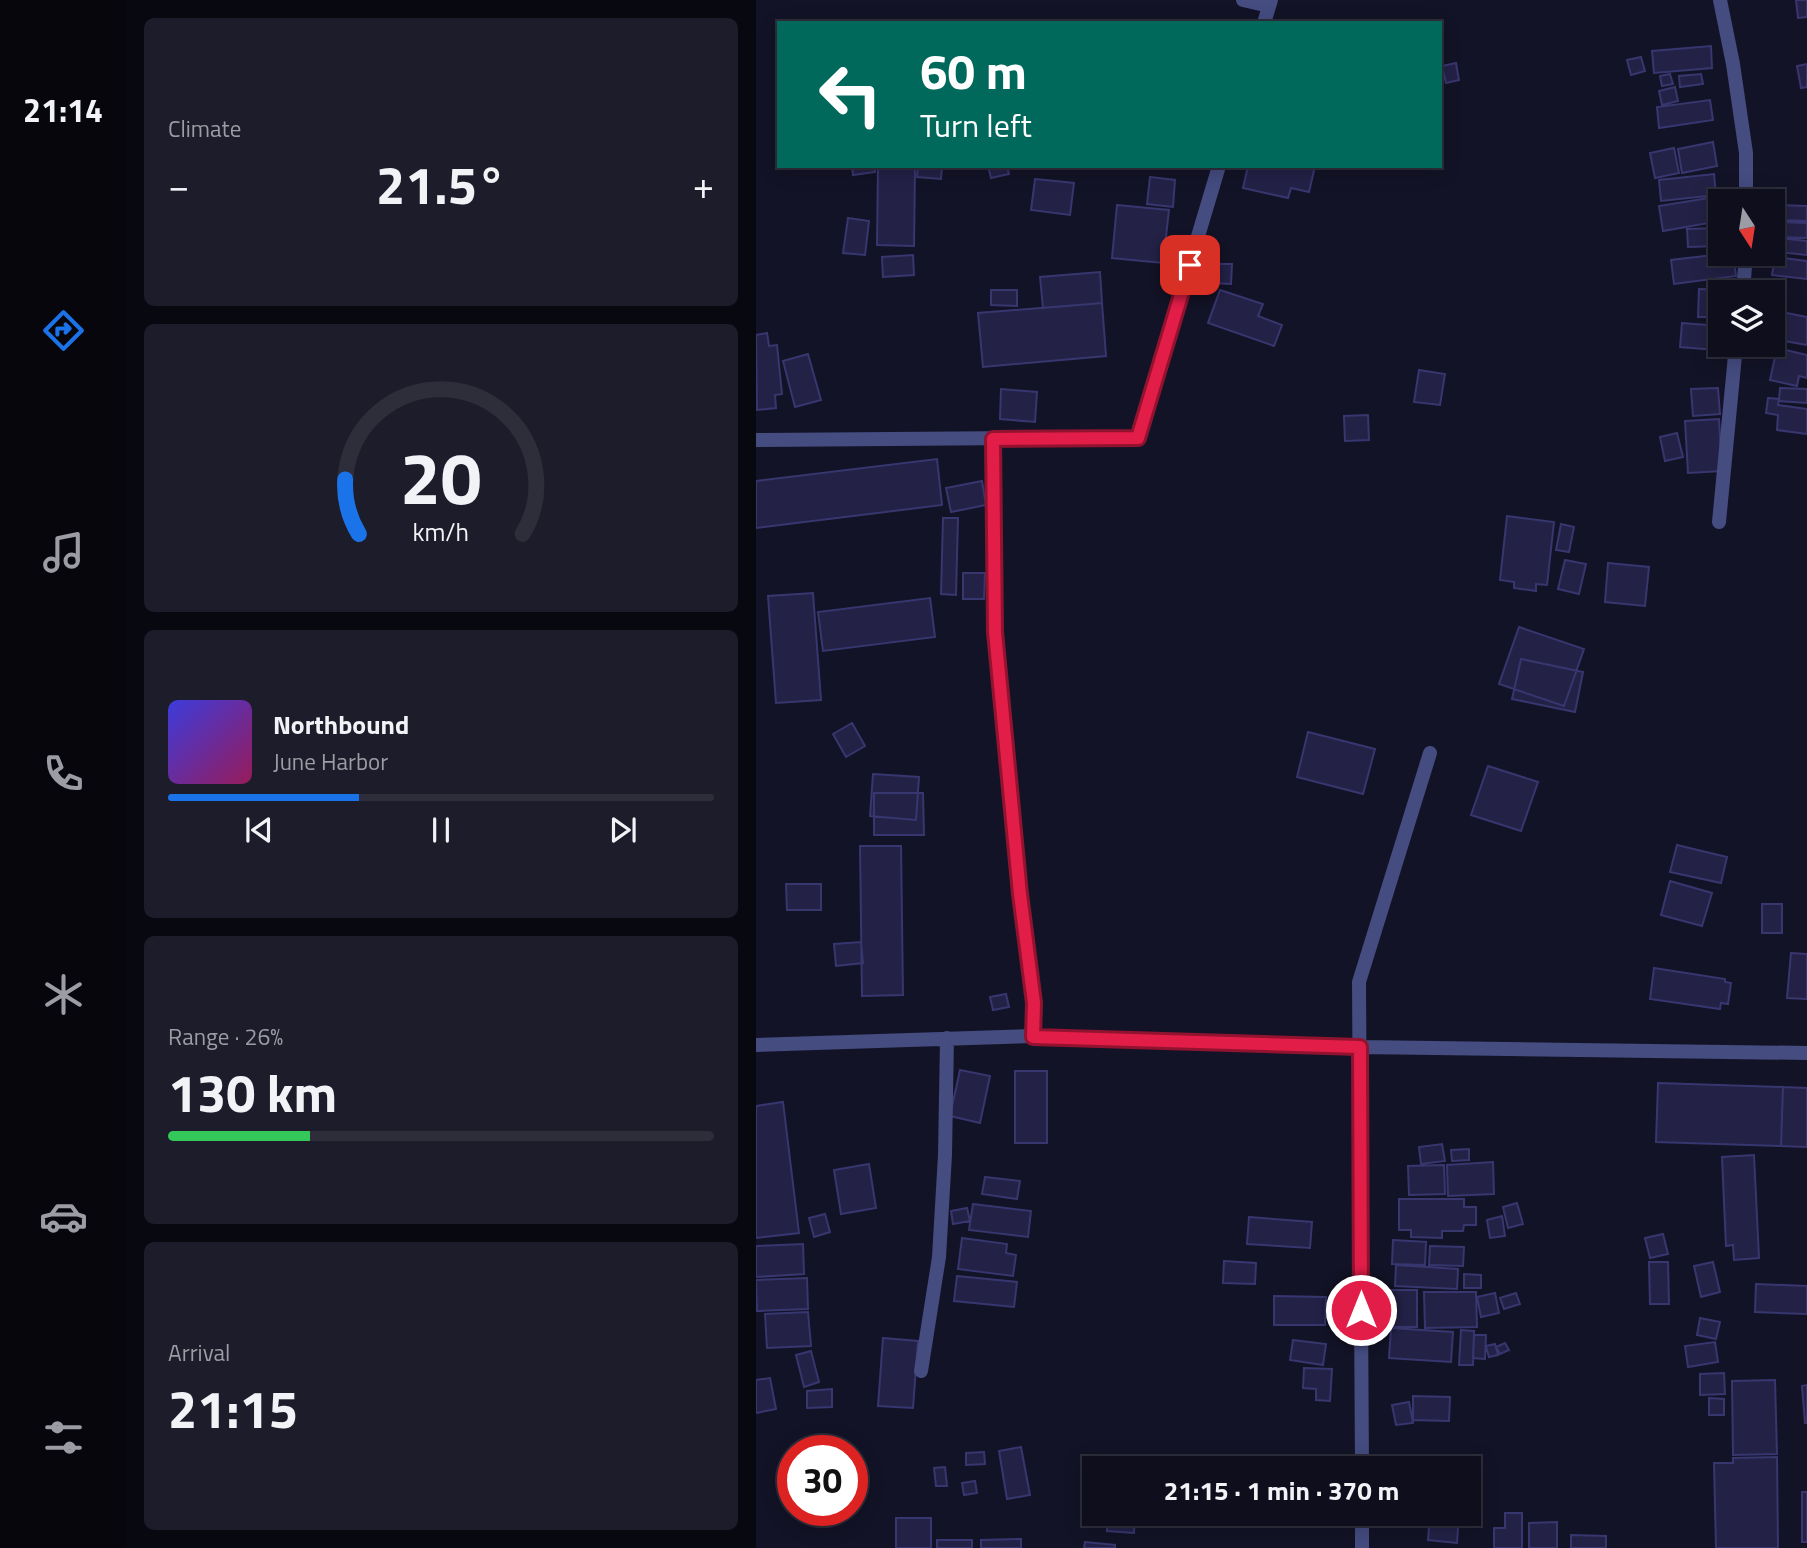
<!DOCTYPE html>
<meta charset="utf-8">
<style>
body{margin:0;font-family:"Titillium Web",sans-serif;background:#1c1c2a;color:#f1f3f6;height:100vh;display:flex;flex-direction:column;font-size:26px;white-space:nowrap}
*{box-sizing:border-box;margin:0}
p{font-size:23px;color:#9b9ca4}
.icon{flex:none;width:38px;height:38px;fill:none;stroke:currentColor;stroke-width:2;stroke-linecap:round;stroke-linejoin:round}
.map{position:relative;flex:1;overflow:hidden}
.details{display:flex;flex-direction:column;gap:18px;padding:18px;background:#080810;width:630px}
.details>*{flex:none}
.hud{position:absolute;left:21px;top:21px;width:665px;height:147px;border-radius:0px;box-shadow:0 4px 18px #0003,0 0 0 2px #2e2e3b;background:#00695c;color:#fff;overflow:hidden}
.needle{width:46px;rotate:168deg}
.tools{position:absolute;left:952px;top:189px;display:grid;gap:14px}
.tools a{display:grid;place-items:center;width:77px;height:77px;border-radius:0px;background:#0e0e1d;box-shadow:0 4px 18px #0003,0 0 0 2px #2e2e3b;font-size:35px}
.speed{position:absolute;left:21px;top:1435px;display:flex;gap:14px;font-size:35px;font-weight:700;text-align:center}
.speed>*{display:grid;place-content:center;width:91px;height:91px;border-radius:50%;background:#0e0e1d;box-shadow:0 4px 18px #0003,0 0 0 2px #2e2e3b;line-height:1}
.speed .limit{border:10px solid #d22;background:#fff;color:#111}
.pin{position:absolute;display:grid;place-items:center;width:60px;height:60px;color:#fff;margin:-30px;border-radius:14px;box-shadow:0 4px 10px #0006}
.me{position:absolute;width:77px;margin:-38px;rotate:0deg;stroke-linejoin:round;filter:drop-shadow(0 0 5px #0008)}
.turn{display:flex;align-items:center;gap:24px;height:147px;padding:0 28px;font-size:32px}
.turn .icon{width:91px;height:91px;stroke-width:2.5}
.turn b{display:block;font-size:49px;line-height:60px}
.big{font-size:52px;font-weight:700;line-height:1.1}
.details .card{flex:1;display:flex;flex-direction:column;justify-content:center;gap:10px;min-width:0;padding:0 24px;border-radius:10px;background:#1c1c2a}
.details .dial{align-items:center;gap:0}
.dial svg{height:182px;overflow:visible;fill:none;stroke:#2e2e3b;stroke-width:7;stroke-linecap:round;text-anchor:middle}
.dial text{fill:#f1f3f6;stroke:none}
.song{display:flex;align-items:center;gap:21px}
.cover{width:84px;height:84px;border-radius:10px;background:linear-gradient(135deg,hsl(240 70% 55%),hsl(330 70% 35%))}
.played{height:7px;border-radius:4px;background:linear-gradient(90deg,#1a73e8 35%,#2e2e3b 35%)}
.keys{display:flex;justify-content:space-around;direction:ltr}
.heat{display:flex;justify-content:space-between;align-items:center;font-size:38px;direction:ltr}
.charge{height:10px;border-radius:5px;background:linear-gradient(90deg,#34c759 26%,#2e2e3b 0)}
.trip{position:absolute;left:326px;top:1456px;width:399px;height:70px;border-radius:0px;background:#0e0e1d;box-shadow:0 4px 18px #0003,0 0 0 2px #2e2e3b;font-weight:700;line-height:70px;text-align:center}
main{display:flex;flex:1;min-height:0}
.dock{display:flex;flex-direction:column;width:126px;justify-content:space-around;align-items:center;background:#06060c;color:#9b9ca4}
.dock .icon{width:49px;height:49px}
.dock .current{color:#1a73e8}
.dock b{font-size:32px;color:#f1f3f6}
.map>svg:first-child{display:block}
.building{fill:#232146;stroke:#38366f;stroke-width:2}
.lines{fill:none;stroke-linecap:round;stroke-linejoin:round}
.street{stroke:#444c80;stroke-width:14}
.route-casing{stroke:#92132f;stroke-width:18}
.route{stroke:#e11d48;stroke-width:12}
</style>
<main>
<nav class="dock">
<b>21:14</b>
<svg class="icon current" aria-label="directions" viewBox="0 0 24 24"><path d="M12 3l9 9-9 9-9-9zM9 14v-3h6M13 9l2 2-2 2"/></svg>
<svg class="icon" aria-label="music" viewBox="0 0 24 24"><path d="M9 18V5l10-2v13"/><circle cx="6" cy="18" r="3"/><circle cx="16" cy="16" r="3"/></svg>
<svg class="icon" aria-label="phone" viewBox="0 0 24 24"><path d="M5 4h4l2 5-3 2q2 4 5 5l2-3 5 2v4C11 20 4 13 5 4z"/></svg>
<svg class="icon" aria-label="climate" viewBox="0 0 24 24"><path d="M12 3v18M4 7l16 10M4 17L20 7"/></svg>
<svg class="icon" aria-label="car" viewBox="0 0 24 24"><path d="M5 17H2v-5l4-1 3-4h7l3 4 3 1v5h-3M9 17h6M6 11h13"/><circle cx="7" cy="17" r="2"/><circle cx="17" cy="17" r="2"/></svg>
<svg class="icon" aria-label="filters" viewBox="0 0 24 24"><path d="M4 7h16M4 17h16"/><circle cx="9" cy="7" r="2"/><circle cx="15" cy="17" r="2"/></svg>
</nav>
<section class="details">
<div class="card"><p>Climate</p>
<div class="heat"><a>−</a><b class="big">21.5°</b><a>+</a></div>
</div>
<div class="card dial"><svg viewBox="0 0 100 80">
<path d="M14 69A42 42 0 1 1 86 69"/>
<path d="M14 69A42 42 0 0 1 8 45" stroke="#1a73e8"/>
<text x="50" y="56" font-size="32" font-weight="700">20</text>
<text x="50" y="72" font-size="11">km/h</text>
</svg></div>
<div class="card">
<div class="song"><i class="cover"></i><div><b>Northbound</b><p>June Harbor</p></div></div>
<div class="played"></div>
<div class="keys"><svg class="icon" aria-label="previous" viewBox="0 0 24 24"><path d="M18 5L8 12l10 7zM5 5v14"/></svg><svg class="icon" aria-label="pause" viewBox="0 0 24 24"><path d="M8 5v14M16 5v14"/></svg><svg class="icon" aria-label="next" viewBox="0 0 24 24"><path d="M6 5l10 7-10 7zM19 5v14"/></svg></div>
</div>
<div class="card"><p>Range · 26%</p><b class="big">130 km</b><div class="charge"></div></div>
<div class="card"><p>Arrival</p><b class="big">21:15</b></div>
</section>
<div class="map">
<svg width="1051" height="1548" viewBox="0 0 1051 1548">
<rect width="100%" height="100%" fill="#131327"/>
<path class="building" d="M 1040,0 L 1051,0 L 1051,17 L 1042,18 Z
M 955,46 L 956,68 L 898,73 L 896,51 Z
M 885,57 L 889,71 L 875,75 L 871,60 Z
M 700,63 L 703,80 L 690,83 L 686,66 Z
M 1051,64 L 1051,87 L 1045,88 L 1041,66 Z
M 914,74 L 917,84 L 906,86 L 904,76 Z
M 945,74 L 947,84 L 924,87 L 923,76 Z
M 919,87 L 922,101 L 906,105 L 903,91 Z
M 954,100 L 957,120 L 903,128 L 901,107 Z
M 957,142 L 961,166 L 926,173 L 922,149 Z
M 918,148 L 923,173 L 899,178 L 894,153 Z
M 96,166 L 118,166 L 119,172 L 97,175 Z
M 122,166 L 159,166 L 158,246 L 121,245 Z
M 162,166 L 186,166 L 185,179 L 161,177 Z
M 232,166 L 251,166 L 253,174 L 235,178 Z
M 492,166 L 559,166 L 553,192 L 535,188 L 532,198 L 487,188 Z
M 958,174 L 960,195 L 905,201 L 903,180 Z
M 394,177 L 419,180 L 417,207 L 391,204 Z
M 279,179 L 318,183 L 314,215 L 275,210 Z
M 965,196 L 964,221 L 907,231 L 903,206 Z
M 361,205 L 413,210 L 407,263 L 356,258 Z
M 1023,205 L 1051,206 L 1051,221 L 1023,220 Z
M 92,218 L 113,221 L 109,255 L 87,253 Z
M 1021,222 L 1051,223 L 1051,238 L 1020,237 Z
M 962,228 L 963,246 L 932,247 L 931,229 Z
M 1022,238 L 1051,241 L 1051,255 L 1021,252 Z
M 966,254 L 977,254 L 980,276 L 918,284 L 915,260 Z
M 157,255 L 158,275 L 127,277 L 126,257 Z
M 1019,257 L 1051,261 L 1051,279 L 1016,275 Z
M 455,264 L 476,264 L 475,284 L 455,283 Z
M 344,272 L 346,303 L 287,308 L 284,277 Z
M 943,289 L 977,290 L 977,292 L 964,292 L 964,317 L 942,317 Z
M 235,290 L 261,290 L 261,306 L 235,305 Z
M 464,290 L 507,304 L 502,316 L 526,325 L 518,346 L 452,323 Z
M 346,303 L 350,356 L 227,367 L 222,313 Z
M 1021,311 L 1051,317 L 1051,345 L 1017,339 Z
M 926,323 L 964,326 L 964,345 L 973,345 L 972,351 L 924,347 Z
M 11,333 L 13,346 L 21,345 L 26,394 L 19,395 L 20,408 L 1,410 L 0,335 Z
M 1021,348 L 1051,355 L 1051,378 L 1043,376 L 1041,386 L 1014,380 Z
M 52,354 L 65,400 L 39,407 L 27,361 Z
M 663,370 L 689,374 L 684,405 L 658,402 Z
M 962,388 L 964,414 L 937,416 L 935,389 Z
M 1024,388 L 1051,389 L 1051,403 L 1023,401 Z
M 245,389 L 281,392 L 279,422 L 244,419 Z
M 1012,398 L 1023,399 L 1022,405 L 1051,409 L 1051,434 L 1021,430 L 1022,415 L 1010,413 Z
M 612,415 L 613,440 L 589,441 L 588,416 Z
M 963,419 L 966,471 L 932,473 L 929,421 Z
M 921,433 L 927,457 L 909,461 L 904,437 Z
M 181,459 L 186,505 L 0,528 L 0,481 Z
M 226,481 L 230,505 L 195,512 L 190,488 Z
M 751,516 L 798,522 L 791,585 L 780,584 L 780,591 L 758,588 L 758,582 L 744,580 Z
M 187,518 L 202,518 L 200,595 L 185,594 Z
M 805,524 L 818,527 L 813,552 L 800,550 Z
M 809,560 L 830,564 L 823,594 L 802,589 Z
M 852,563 L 893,567 L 889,606 L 849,602 Z
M 207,573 L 229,573 L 228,599 L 207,599 Z
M 57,593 L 65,700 L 20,703 L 12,596 Z
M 174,598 L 179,637 L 67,651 L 62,612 Z
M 763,627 L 828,649 L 808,706 L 743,684 Z
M 765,659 L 827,672 L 819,712 L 756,699 Z
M 96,723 L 109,746 L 90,757 L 77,734 Z
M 552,732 L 619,749 L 607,794 L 541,777 Z
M 732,766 L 782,782 L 765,831 L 715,815 Z
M 117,774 L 163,777 L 160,820 L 114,816 Z
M 118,793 L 167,793 L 168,835 L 118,835 Z
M 921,845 L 971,857 L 965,883 L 914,872 Z
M 104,846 L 145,846 L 147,995 L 106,996 Z
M 914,881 L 956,893 L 946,926 L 905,915 Z
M 30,884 L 65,884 L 65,910 L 31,910 Z
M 1006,904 L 1026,904 L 1026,933 L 1006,933 Z
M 105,942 L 107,963 L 80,966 L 78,944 Z
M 1035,953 L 1051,954 L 1051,999 L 1031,998 Z
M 898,968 L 969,979 L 969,982 L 975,983 L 972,1004 L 965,1003 L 964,1009 L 894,999 Z
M 250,994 L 253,1007 L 237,1010 L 234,997 Z
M 204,1070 L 234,1076 L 224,1123 L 194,1116 Z
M 259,1071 L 291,1071 L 291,1143 L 259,1143 Z
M 902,1083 L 1027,1087 L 1025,1146 L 900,1142 Z
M 1027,1087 L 1051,1088 L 1051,1147 L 1025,1146 Z
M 27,1102 L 43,1233 L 0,1238 L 0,1106 Z
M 686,1144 L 689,1161 L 665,1164 L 663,1147 Z
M 713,1149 L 713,1160 L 696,1161 L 695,1150 Z
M 998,1155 L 1003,1258 L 978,1260 L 977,1245 L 970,1246 L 966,1157 Z
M 737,1162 L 738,1194 L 692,1196 L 691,1165 Z
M 113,1164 L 120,1208 L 85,1214 L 78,1170 Z
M 688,1165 L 689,1194 L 653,1195 L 652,1166 Z
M 229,1177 L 264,1181 L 261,1199 L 226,1194 Z
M 643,1199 L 708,1199 L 708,1207 L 720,1207 L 720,1225 L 708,1225 L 707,1231 L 686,1231 L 686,1238 L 655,1237 L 655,1230 L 643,1230 Z
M 761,1203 L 767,1224 L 752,1228 L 747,1207 Z
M 217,1204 L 275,1211 L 272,1237 L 213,1230 Z
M 211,1208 L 214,1221 L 197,1224 L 195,1211 Z
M 69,1214 L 74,1232 L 58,1237 L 53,1218 Z
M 746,1216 L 749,1236 L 734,1238 L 731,1220 Z
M 493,1217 L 556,1222 L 554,1248 L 491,1244 Z
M 907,1234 L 912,1254 L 894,1258 L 889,1238 Z
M 206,1238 L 251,1244 L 250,1253 L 260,1255 L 257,1276 L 202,1269 Z
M 637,1240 L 670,1242 L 669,1265 L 636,1264 Z
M 47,1244 L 48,1274 L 0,1277 L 0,1246 Z
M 674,1246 L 708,1247 L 707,1266 L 673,1265 Z
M 468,1261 L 500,1263 L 499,1284 L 467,1283 Z
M 893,1262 L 912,1262 L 913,1304 L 894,1304 Z
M 957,1262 L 964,1292 L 945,1297 L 938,1266 Z
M 640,1265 L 702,1269 L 701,1289 L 639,1286 Z
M 708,1274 L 725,1275 L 725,1288 L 708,1288 Z
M 201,1276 L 261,1282 L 258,1307 L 198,1301 Z
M 51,1278 L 52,1309 L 1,1311 L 0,1280 Z
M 1000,1284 L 1051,1286 L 1051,1314 L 999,1312 Z
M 630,1290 L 661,1290 L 661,1327 L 630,1327 Z
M 668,1292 L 720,1292 L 721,1327 L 669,1328 Z
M 739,1293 L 743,1313 L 725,1317 L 721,1297 Z
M 760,1293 L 764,1304 L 748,1309 L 744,1298 Z
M 518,1296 L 570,1297 L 569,1325 L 518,1325 Z
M 52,1312 L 55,1346 L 11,1348 L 9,1314 Z
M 944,1318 L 964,1322 L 960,1339 L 941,1335 Z
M 635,1328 L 697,1332 L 695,1362 L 633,1358 Z
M 705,1330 L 718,1331 L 717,1365 L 703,1365 Z
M 718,1335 L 730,1335 L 729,1359 L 717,1358 Z
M 127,1338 L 162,1341 L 157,1408 L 122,1406 Z
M 537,1340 L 570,1344 L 567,1365 L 534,1360 Z
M 959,1342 L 962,1362 L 932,1367 L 929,1346 Z
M 749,1343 L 753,1350 L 744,1354 L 740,1347 Z
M 739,1344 L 742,1355 L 733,1357 L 730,1346 Z
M 55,1351 L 63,1382 L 48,1387 L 40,1355 Z
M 548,1368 L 576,1369 L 574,1401 L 560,1400 L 560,1389 L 547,1388 Z
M 968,1373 L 969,1394 L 944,1395 L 944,1374 Z
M 14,1378 L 20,1409 L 0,1413 L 0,1380 Z
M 1019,1380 L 1021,1454 L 977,1455 L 976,1381 Z
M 1051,1385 L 1051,1423 L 1049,1423 L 1046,1386 Z
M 76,1389 L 76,1407 L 51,1408 L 51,1391 Z
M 657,1396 L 694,1397 L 693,1421 L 657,1420 Z
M 953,1398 L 968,1399 L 968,1415 L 953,1415 Z
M 653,1402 L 657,1423 L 640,1425 L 636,1405 Z
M 265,1447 L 274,1495 L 251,1499 L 243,1451 Z
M 228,1452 L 229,1464 L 210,1465 L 210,1453 Z
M 1021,1457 L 1022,1548 L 960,1548 L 958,1463 L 977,1463 L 977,1458 Z
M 189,1467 L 191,1486 L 180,1486 L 178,1468 Z
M 219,1481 L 221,1493 L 208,1495 L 206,1483 Z
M 1046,1492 L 1051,1492 L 1051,1542 L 1046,1542 Z
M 749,1513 L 766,1513 L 766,1548 L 738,1548 L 738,1528 L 749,1528 Z
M 352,1514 L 379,1514 L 378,1533 L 351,1531 Z
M 674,1514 L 703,1514 L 701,1543 L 672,1540 Z
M 140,1518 L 175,1518 L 175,1548 L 140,1548 Z
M 801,1522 L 801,1548 L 773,1548 L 773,1523 Z
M 815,1535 L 850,1536 L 850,1548 L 815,1548 Z
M 265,1539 L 265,1548 L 225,1548 L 225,1540 Z
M 181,1540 L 216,1540 L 216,1548 L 181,1548 Z
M 329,1542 L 359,1545 L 359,1548 L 328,1548 Z"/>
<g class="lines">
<path class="street" d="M 487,0 L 513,6
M 964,0 L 977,64 L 990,153 L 990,201
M 508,23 L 515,0
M 987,292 L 990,254
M 238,439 L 239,632 L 264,894 L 278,1003 L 277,1036
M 0,440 L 382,437 L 463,166
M 963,522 L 980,345
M 0,1045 L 277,1036 L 604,1047 L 1051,1053
M 165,1371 L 183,1257 L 189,1155 L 191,1038
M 606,1468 L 603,982 L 674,753
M 606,1514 L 606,1548"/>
</g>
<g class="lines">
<g class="route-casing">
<path id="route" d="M 434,265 L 382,438 L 237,439 L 239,632 L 264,894 L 278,1003 L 277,1037 L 604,1047 L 605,1310"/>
</g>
<use href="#route" class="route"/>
</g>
</svg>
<div class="tools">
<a><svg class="needle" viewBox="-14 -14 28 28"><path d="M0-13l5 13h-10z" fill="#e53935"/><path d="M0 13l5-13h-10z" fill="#9b9ca4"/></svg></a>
<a><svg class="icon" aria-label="layers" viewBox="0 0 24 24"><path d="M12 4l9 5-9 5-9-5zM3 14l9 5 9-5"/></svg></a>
</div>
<div class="speed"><div class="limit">30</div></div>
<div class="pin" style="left:434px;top:265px;background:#d93025"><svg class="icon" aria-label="arrive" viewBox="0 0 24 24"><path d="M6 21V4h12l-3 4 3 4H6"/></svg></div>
<svg class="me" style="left:605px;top:1310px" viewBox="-20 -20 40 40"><circle r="17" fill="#e11d48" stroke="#fff" stroke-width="3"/><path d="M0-11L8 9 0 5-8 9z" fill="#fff"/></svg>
<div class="trip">21:15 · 1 min · 370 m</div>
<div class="hud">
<div class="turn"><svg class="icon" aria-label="left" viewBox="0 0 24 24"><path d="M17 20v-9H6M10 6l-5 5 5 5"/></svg><div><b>60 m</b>Turn left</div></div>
</div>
</div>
</main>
